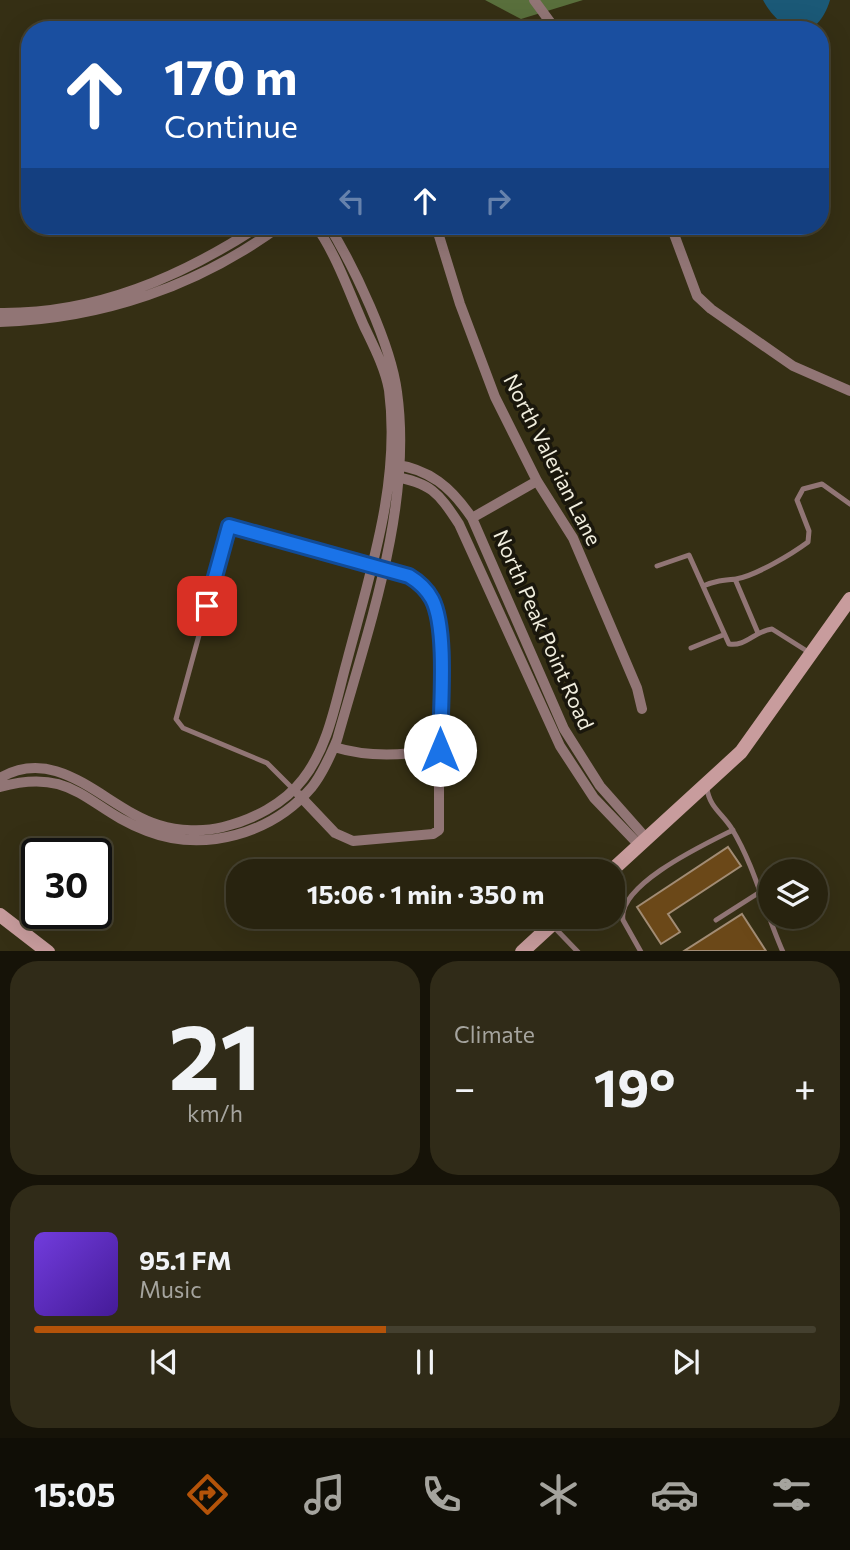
<!DOCTYPE html>
<meta charset="utf-8">
<style>
body{margin:0;font-family:Commissioner,sans-serif;background:#302b18;color:#f1f3f6;height:100vh;display:flex;flex-direction:column;font-size:26px;white-space:nowrap}
*{box-sizing:border-box;margin:0}
p{font-size:23px;color:#a5a49e}
.icon{flex:none;width:38px;height:38px;fill:none;stroke:currentColor;stroke-width:2;stroke-linecap:round;stroke-linejoin:round}
.map{position:relative;height:951px;overflow:hidden}
.details{display:flex;flex-direction:column;gap:10px;padding:10px;background:#161308;flex:1}
.details>*{flex:none}
.top-card{position:absolute;left:21px;top:21px;width:808px;height:214px;border-radius:28px;box-shadow:0 7px 28px #0002,0 0 0 2px #44402f;background:#1a4fa0;color:#fff;overflow:hidden}
.buttons{position:absolute;left:758px;top:859px;display:grid;gap:14px}
.buttons a{display:grid;place-items:center;width:70px;height:70px;border-radius:50%;background:#28230f;box-shadow:0 7px 28px #0002,0 0 0 2px #44402f;font-size:35px}
.speed{position:absolute;left:21px;top:838px;display:flex;gap:14px;font-size:35px;font-weight:700;text-align:center}
.speed>*{display:grid;place-content:center;width:91px;height:91px;border-radius:50%;background:#28230f;box-shadow:0 7px 28px #0002,0 0 0 2px #44402f;line-height:1}
.speed .limit{border:4px solid #111;border-radius:10px;background:#fff;color:#111}
.pin{position:absolute;display:grid;place-items:center;width:60px;height:60px;color:#fff;margin:-30px;border-radius:14px;box-shadow:0 4px 10px #0006}
.me{position:absolute;width:77px;margin:-38px;rotate:0deg;stroke-linejoin:round;filter:drop-shadow(0 0 5px #0008)}
.turn{display:flex;align-items:center;gap:24px;height:147px;padding:0 28px;font-size:32px}
.turn .icon{width:91px;height:91px;stroke-width:2.5}
.turn b{display:block;font-size:49px;line-height:60px}
.lanes{display:flex;align-items:center;height:66px;padding:0 28px;background:#0003;justify-content:center;gap:35px;direction:ltr}
.lanes .off{opacity:.35}
.big{font-size:52px;font-weight:700;line-height:1.1}
.details .widget{flex:1;display:flex;flex-direction:column;justify-content:center;gap:10px;min-width:0;padding:0 24px;border-radius:28px;background:#302b18}
.details .dial{align-items:center;gap:0}
.dial b{font-size:91px;line-height:1}
.song{display:flex;align-items:center;gap:21px}
.cover{width:84px;height:84px;border-radius:10px;background:linear-gradient(135deg,hsl(260 70% 55%),hsl(260 70% 35%))}
.played{height:7px;border-radius:4px;background:linear-gradient(90deg,#b45309 45%,#44402f 45%)}
.keys{display:flex;justify-content:space-around;direction:ltr}
.heat{display:flex;justify-content:space-between;align-items:center;font-size:38px;direction:ltr}
.details .tiles{flex:1;display:grid;gap:10px;grid-template-columns:1fr 1fr}
.widget:last-child{grid-column:span 2}
.trip{position:absolute;left:226px;top:859px;width:399px;height:70px;border-radius:28px;background:#28230f;box-shadow:0 7px 28px #0002,0 0 0 2px #44402f;font-weight:700;line-height:70px;text-align:center}
.dock{display:flex;height:112px;justify-content:space-around;align-items:center;background:#100e06;color:#a5a49e}
.dock .icon{width:49px;height:49px}
.dock .on{color:#b45309}
.dock b{font-size:32px;color:#f1f3f6}
.map>svg:first-child{display:block}
.forest{fill:#596f3c}
.water{fill:#1b5977}
.building{fill:#6b4818;stroke:#a28c74;stroke-width:2}
.lines{fill:none;stroke-linecap:round;stroke-linejoin:round}
.lane{stroke:#917575;stroke-width:5}
.street{stroke:#917575;stroke-width:10}
.secondary{stroke:#c89c9d;stroke-width:14}
.route-casing{stroke:#114b97;stroke-width:18}
.route{stroke:#1a73e8;stroke-width:12}
.labels{text-anchor:middle;stroke-width:7;stroke-linejoin:round;paint-order:stroke}
.street-label{font-size:21px;fill:#f1eede;stroke:#1a170c}
</style>
<div class="map">
<svg width="850" height="952" viewBox="0 0 850 952">
<rect width="100%" height="100%" fill="#352f14"/>
<path class="forest" d="M 485,0 L 583,0 L 521,19 Z"/>
<path class="water" d="M 763,0 L 830,0 C 816,46 782,35 763,0 Z"/>
<path class="building" d="M 728,847 L 741,866 L 668,914 L 680,932 L 661,944 L 637,907 Z
M 742,914 L 766,951 L 684,951 Z"/>
<g class="lines">
<path class="lane" d="M 657,566 L 689,555 L 729,644 C 745,647 755,631 772,629 L 810,653
M 735,579 L 758,633
M 703,586 C 715,581 723,580 736,579 C 755,576 792,554 808,542 L 809,531 L 797,500 L 803,489 L 822,484 L 850,504
M 691,648 L 723,635
M 707,788 C 709,807 723,814 732,829 C 755,867 765,912 783,952
M 293,789 L 267,763 L 183,728 L 176,719 L 229,526 L 372,564
M 716,920 L 760,892
M 553,926 L 578,952
M 641,952 L 623,920 C 617,885 705,844 733,830"/>
<path class="street" d="M 534,0 L 556,30
M 436,226 L 460,304 L 495,397 L 537,481 L 573,538 L 637,688 L 642,709
M 671,226 L 697,296 L 711,309 L 793,366 L 850,391
M 0,313 C 96,314 181,277 259,226
M 0,322 C 102,319 198,286 280,226
M 392,464 C 430,469 451,487 472,518 L 564,729 L 600,786 L 646,838
M 392,476 C 431,483 438,492 459,524 L 560,746 L 594,798 L 639,845
M 472,518 L 537,481
M 334,747 C 370,758 403,755 440,750
M 0,778 C 60,743 107,810 159,825 C 178,831 204,832 223,827 C 252,820 284,804 303,779 C 329,746 336,700 347,661 C 370,573 401,482 389,390 C 385,368 374,347 364,326 C 349,292 337,256 316,226
M 0,787 C 75,766 87,809 147,831 C 204,853 272,834 312,787 C 323,773 330,756 337,740 C 367,632 413,506 397,392 C 391,344 354,267 329,226
M 299,795 L 335,833 L 353,841 L 433,834 L 439,830 L 439,624 C 429,585 417,576 379,566"/>
<path class="secondary" d="M 610,872 L 741,752 L 850,599
M 0,915 L 48,952
M 522,952 L 560,917"/>
</g>
<g class="lines">
<g class="route-casing">
<path id="route" d="M 207,606 L 229,526 L 409,576 C 419,582 426,588 432,599 C 448,629 440,713 440,750"/>
</g>
<use href="#route" class="route"/>
</g>
<g class="labels">
<g class="street-label">
<text transform="translate(552 460) rotate(63)" y="7">North Valerian Lane</text>
<text transform="translate(543 630) rotate(66)" y="7">North Peak Point Road</text>
</g>
</g>
</svg>
<div class="buttons">
<a><svg class="icon" aria-label="layers" viewBox="0 0 24 24"><path d="M12 4l9 5-9 5-9-5zM3 14l9 5 9-5"/></svg></a>
</div>
<div class="speed"><div class="limit">30</div></div>
<div class="pin" style="left:207px;top:606px;background:#d93025"><svg class="icon" aria-label="arrive" viewBox="0 0 24 24"><path d="M6 21V4h12l-3 4 3 4H6"/></svg></div>
<svg class="me" style="left:440px;top:750px" viewBox="-20 -20 40 40"><circle r="19" fill="#fff"/><path d="M0-13L10 11 0 6-10 11z" fill="#1a73e8"/></svg>
<div class="trip">15:06 · 1 min · 350 m</div>
<div class="top-card">
<div class="turn"><svg class="icon" aria-label="ahead" viewBox="0 0 24 24"><path d="M12 20V5M6 11l6-6 6 6"/></svg><div><b>170 m</b>Continue</div></div>
<div class="lanes"><svg class="icon off" aria-label="left" viewBox="0 0 24 24"><path d="M17 20v-9H6M10 6l-5 5 5 5"/></svg><svg class="icon" aria-label="ahead" viewBox="0 0 24 24"><path d="M12 20V5M6 11l6-6 6 6"/></svg><svg class="icon off" aria-label="right" viewBox="0 0 24 24"><path d="M7 20v-9h11M14 6l5 5-5 5"/></svg></div>
</div>
</div>
<section class="details">
<div class="tiles">
<div class="widget dial"><b>21</b><p>km/h</p></div>
<div class="widget"><p>Climate</p>
<div class="heat"><a>−</a><b class="big">19°</b><a>+</a></div>
</div>
<div class="widget">
<div class="song"><i class="cover"></i><div><b>95.1 FM</b><p>Music</p></div></div>
<div class="played"></div>
<div class="keys"><svg class="icon" aria-label="previous" viewBox="0 0 24 24"><path d="M18 5L8 12l10 7zM5 5v14"/></svg><svg class="icon" aria-label="pause" viewBox="0 0 24 24"><path d="M8 5v14M16 5v14"/></svg><svg class="icon" aria-label="next" viewBox="0 0 24 24"><path d="M6 5l10 7-10 7zM19 5v14"/></svg></div>
</div>
</div>
</section>
<nav class="dock">
<b>15:05</b>
<svg class="icon on" aria-label="directions" viewBox="0 0 24 24"><path d="M12 3l9 9-9 9-9-9zM9 14v-3h6M13 9l2 2-2 2"/></svg>
<svg class="icon" aria-label="music" viewBox="0 0 24 24"><path d="M9 18V5l10-2v13"/><circle cx="6" cy="18" r="3"/><circle cx="16" cy="16" r="3"/></svg>
<svg class="icon" aria-label="phone" viewBox="0 0 24 24"><path d="M5 4h4l2 5-3 2q2 4 5 5l2-3 5 2v4C11 20 4 13 5 4z"/></svg>
<svg class="icon" aria-label="climate" viewBox="0 0 24 24"><path d="M12 3v18M4 7l16 10M4 17L20 7"/></svg>
<svg class="icon" aria-label="car" viewBox="0 0 24 24"><path d="M5 17H2v-5l4-1 3-4h7l3 4 3 1v5h-3M9 17h6M6 11h13"/><circle cx="7" cy="17" r="2"/><circle cx="17" cy="17" r="2"/></svg>
<svg class="icon" aria-label="filters" viewBox="0 0 24 24"><path d="M4 7h16M4 17h16"/><circle cx="9" cy="7" r="2"/><circle cx="15" cy="17" r="2"/></svg>
</nav>
